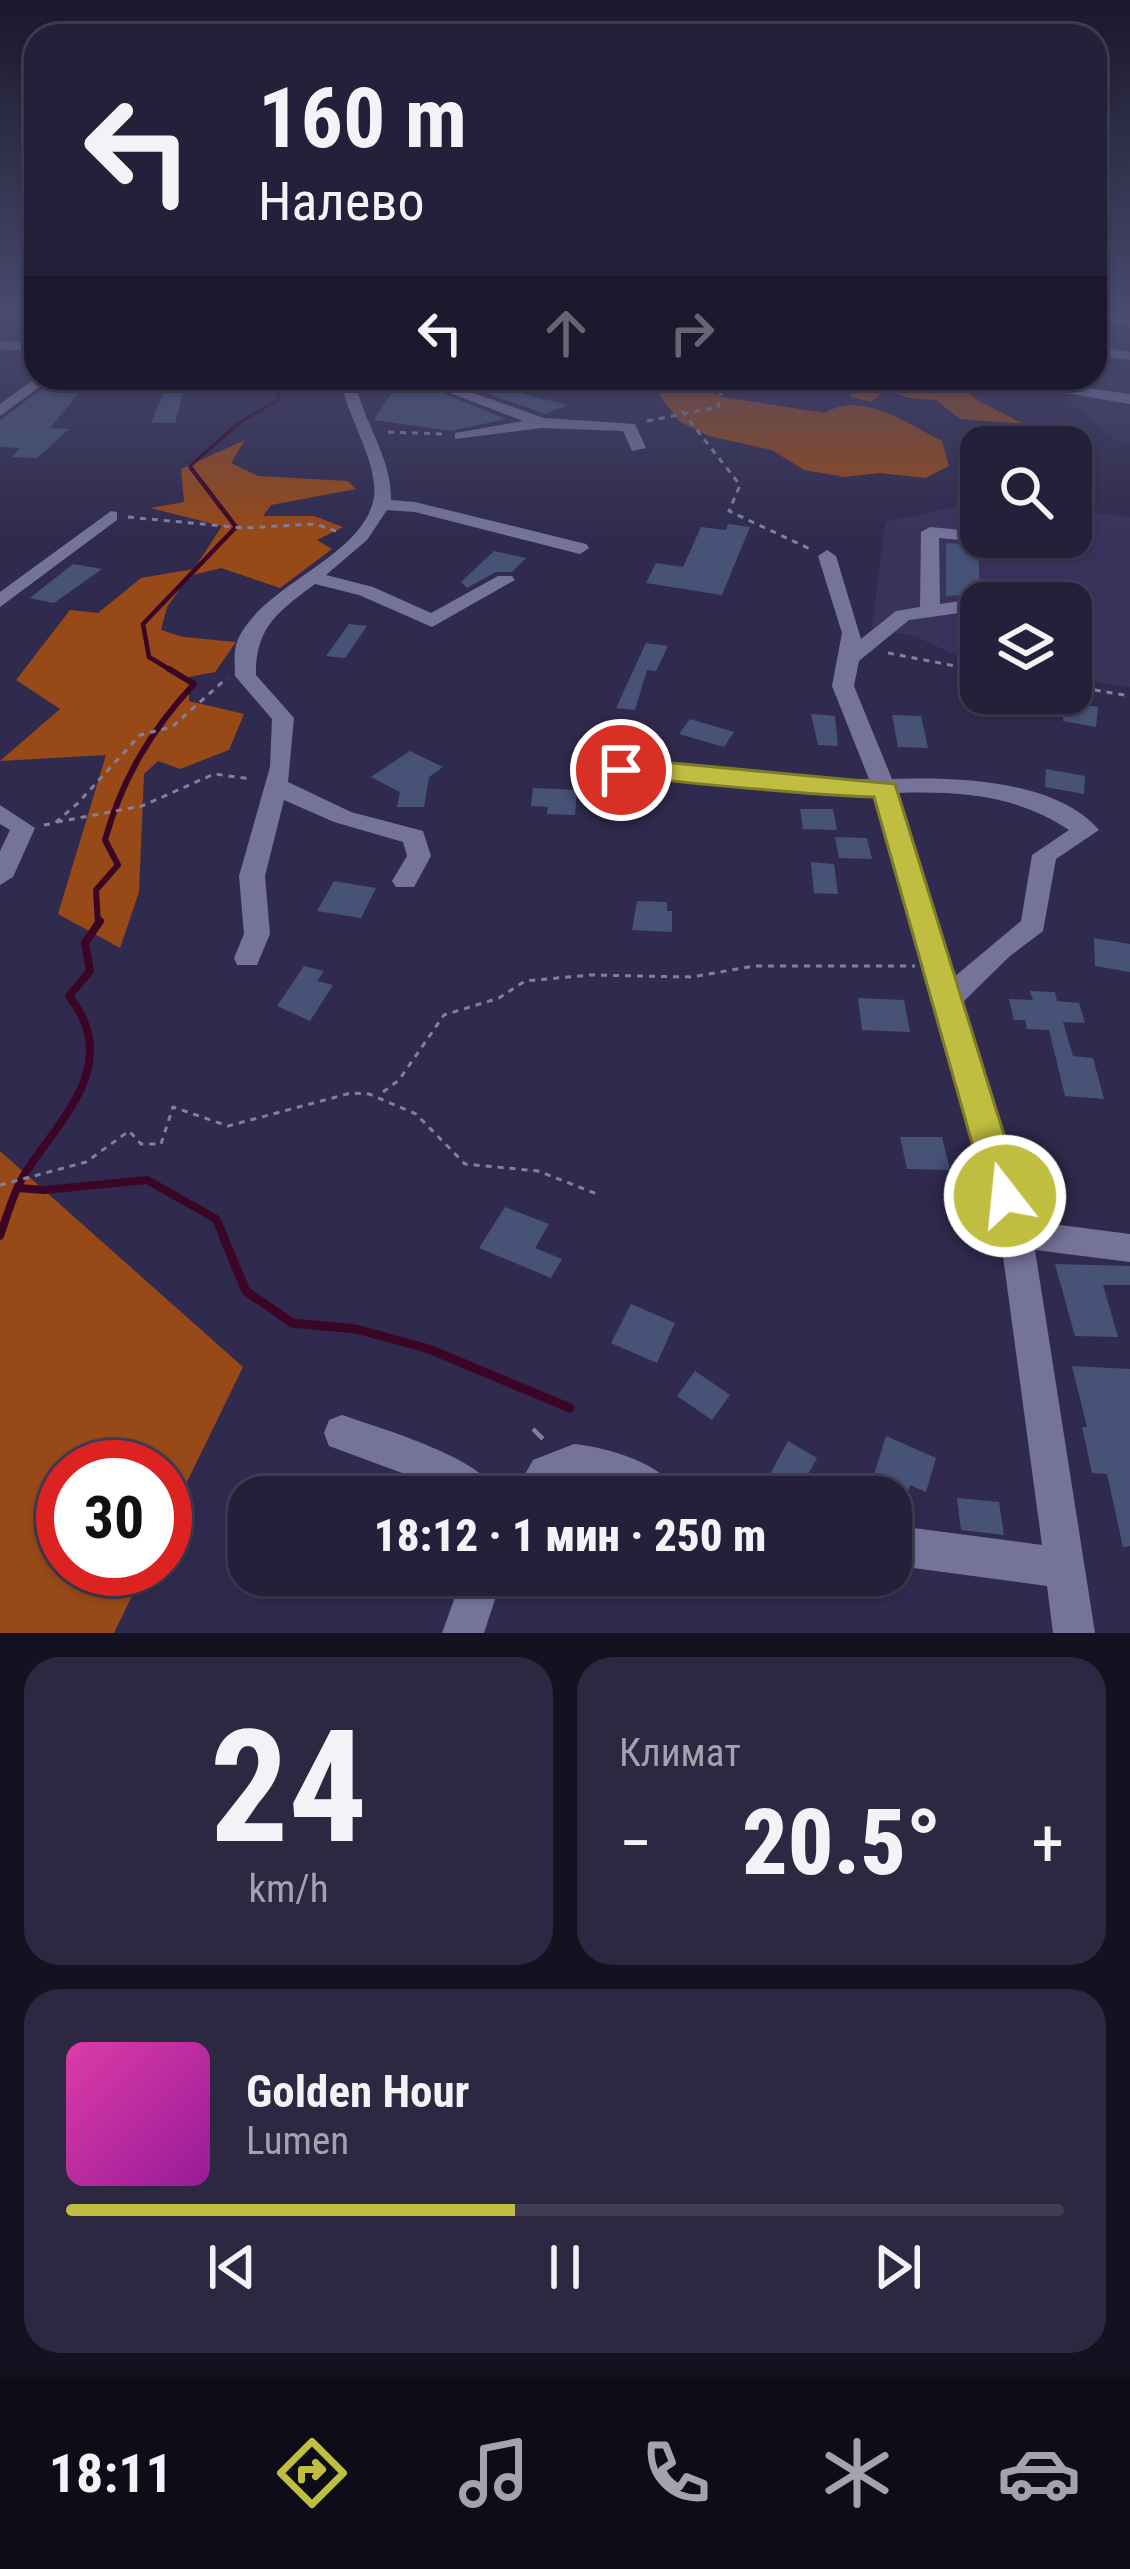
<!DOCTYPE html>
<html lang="ru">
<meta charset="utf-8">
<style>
body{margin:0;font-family:"Roboto Condensed",sans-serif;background:#2c2842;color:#f1f3f6;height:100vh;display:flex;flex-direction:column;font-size:45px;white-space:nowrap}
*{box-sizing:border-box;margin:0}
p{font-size:39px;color:#a3a3af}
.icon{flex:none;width:66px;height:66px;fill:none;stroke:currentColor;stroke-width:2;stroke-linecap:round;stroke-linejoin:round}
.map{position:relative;height:1633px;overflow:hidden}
.details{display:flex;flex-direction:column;gap:24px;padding:24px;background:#141220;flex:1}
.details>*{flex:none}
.banner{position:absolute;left:24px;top:24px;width:1083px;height:366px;border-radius:36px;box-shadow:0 3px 9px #0004,0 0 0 3px #413e54;background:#24203a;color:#f1f3f6;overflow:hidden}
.fabs{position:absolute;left:960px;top:426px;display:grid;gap:24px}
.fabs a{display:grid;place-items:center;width:132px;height:132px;border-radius:24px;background:#24203a;box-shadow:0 3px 9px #0004,0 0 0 3px #413e54;font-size:60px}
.speed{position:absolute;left:36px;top:1440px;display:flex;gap:24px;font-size:60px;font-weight:700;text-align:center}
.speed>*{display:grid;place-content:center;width:156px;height:156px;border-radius:50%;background:#24203a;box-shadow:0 3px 9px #0004,0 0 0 3px #413e54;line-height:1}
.speed .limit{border:18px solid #d22;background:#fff;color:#111}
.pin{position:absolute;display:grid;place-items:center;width:102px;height:102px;color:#fff;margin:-51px;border:6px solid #fff;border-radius:50%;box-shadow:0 3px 12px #0007}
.me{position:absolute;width:132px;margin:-66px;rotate:344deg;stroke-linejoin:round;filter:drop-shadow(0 0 9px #0008)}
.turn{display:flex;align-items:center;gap:42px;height:252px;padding:0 36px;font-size:54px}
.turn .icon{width:156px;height:156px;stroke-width:2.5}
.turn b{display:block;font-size:84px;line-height:102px}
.lanes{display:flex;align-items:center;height:114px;padding:0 36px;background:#0003;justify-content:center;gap:60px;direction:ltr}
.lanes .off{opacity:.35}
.big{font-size:90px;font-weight:800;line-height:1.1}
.details .tile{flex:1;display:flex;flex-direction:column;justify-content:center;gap:18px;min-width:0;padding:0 42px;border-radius:36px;background:#2c2842}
.details .dial{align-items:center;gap:0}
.dial b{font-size:156px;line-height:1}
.song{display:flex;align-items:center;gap:36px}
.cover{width:144px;height:144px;border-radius:18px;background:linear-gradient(135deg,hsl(320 70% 55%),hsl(300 70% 35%))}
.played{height:12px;border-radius:6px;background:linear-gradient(90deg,#c0be40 45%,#413e54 45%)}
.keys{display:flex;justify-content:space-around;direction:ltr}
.heat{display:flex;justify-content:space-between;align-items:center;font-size:66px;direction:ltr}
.details .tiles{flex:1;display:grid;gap:24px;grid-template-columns:1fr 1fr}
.tile:last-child{grid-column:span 2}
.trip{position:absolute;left:228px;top:1476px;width:684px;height:120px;border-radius:36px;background:#24203a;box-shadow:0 3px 9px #0004,0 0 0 3px #413e54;font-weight:800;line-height:120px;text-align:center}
.dock{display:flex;height:192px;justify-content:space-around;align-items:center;background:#0e0d17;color:#a3a3af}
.dock .icon{width:84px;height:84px}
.dock .on{color:#c0be40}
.dock b{font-size:54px;color:#f1f3f6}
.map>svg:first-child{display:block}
.built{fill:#39335c}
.forest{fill:#974918}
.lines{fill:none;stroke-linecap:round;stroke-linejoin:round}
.stream-far4{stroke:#3b0526;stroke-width:3}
.stream-far3{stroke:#3b0526;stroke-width:4.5}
.stream-far2{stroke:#3b0526;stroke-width:6}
.stream-far1{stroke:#3b0526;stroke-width:8}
.stream{stroke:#3b0526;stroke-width:9}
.building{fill:#465377}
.path-far1{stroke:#83809c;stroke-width:3;stroke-dasharray:6 6;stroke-linecap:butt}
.path{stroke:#83809c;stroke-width:4.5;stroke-dasharray:14 14;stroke-linecap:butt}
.minor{fill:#76739b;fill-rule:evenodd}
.route{fill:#c0be40;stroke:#7d7c2a;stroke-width:3}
</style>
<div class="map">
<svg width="1130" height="1633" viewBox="0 0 1130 1633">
<rect width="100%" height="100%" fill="#302b4e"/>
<path class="built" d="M 1095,309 L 1130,309 L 1130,443 L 1120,443 L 1040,378 L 1095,378 Z
M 981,502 L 981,537 L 1071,537 L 1071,509 L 1130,517 L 1130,687 L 1071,679 L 1071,603 L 981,603 L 981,667 L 917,637 L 872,627 L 885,522 Z"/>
<path class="forest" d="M 680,378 L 722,397 L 825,413 C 862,390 908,424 942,441 L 949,466 L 925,478 L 879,473 L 845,477 L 804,470 L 772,450 L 709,436 L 679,421 L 660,396 L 659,379 Z
M 865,378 L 952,380 L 979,401 L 1024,424 L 960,419 L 936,400 L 909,398 L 885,390 L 871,402 L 851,397 L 850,382 Z
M 245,440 L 231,463 L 258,476 L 348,481 L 356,489 L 271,505 L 263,516 L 314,516 L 343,527 L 317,540 L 332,549 L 280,588 L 221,568 L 189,576 L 167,607 L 161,630 L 183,637 L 236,642 L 215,672 L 189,677 L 189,701 L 244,714 L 229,750 L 180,769 L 158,761 L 144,774 L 139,892 L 120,948 L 58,914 L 106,755 L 0,761 L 60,709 L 16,680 L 70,610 L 98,613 L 141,578 L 194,569 L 222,526 L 150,508 L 184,502 L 181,469 Z
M 0,1151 L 243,1367 L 165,1527 L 165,1467 L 63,1467 L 63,1569 L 145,1569 L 114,1633 L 0,1633 Z"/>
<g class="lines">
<path class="stream-far4" d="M 3,309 L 36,318
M 194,471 L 190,466 L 239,423 L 279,399 L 276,378"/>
<path class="stream-far3" d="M 174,672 L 149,657 L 143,624 L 236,527 L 191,468"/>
<path class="stream-far2" d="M 98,924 L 96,890 L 118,865 L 105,840 C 122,779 151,730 194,684 L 169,669"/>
<path class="stream-far1" d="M 18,1188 L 44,1190 L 147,1180 L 216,1219 L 225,1239
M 0,1236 C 7,1216 13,1193 24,1175 C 61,1117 123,1064 69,996 L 90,971 L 85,943 L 100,921"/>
<path class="stream" d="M 223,1236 L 246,1291 L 292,1323 L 356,1329 L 429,1349 L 570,1408"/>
</g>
<path class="building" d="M 56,378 L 87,383 L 50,428 L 69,429 L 37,458 L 12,457 L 20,448 L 0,447 L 0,420 Z
M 401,378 L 406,378 L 506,419 L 451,431 L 374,420 Z
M 444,378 L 502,378 L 535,388 L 523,394 L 568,405 L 545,414 Z
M 187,379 L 175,423 L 151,423 L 169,380 Z
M 728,524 L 750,527 L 722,595 L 646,583 L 656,563 L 683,567 L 701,527 L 726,530 Z
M 946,543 L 978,545 L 980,594 L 946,596 Z
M 494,551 L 526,558 L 512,572 L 496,572 L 467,588 L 461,582 Z
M 73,564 L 102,569 L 54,603 L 30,598 Z
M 349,624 L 367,626 L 345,658 L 326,656 Z
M 646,643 L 668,646 L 656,671 L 647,670 L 635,710 L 616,708 Z
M 1065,702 L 1098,707 L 1096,727 L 1063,721 Z
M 811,714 L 835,716 L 838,746 L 818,745 Z
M 892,715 L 921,716 L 928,748 L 898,747 Z
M 690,719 L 734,732 L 724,747 L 679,734 Z
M 410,751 L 443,767 L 429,777 L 424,807 L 397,807 L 400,792 L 371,777 Z
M 1046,769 L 1085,776 L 1084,794 L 1045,787 Z
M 612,781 L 644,784 L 639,809 L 622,808 L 620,821 L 603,819 Z
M 533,788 L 577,790 L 575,815 L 547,814 L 548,807 L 531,806 Z
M 800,809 L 833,809 L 837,830 L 803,829 Z
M 835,837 L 867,838 L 872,859 L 839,858 Z
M 811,862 L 834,864 L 838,894 L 814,893 Z
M 334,881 L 376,888 L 361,918 L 317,911 Z
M 637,901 L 667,902 L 667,911 L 672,911 L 672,932 L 632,930 Z
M 1094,938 L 1130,944 L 1130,972 L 1095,966 Z
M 304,966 L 324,971 L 317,981 L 333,985 L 310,1021 L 277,1006 Z
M 1030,991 L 1055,992 L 1057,1001 L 1079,1003 L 1085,1023 L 1063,1022 L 1073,1056 L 1093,1058 L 1104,1099 L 1065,1096 L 1049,1030 L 1027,1029 L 1025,1020 L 1014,1020 L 1009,999 L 1033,1000 Z
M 858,998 L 904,1000 L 910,1032 L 862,1030 Z
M 900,1137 L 942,1137 L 950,1170 L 907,1169 Z
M 505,1207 L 549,1224 L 535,1248 L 562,1259 L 551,1278 L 479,1248 Z
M 1055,1264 L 1130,1266 L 1130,1285 L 1103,1285 L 1118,1337 L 1075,1336 Z
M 631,1304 L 675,1323 L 657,1363 L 611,1343 Z
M 1072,1366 L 1130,1369 L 1130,1546 L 1123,1547 L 1107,1474 L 1092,1473 L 1082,1427 L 1087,1427 Z
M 695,1371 L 730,1395 L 712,1420 L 677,1396 Z
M 886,1436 L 936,1458 L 926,1492 L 910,1485 L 900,1522 L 891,1521 L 891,1497 L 867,1497 Z
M 788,1441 L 817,1458 L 799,1491 L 770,1474 Z
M 957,1498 L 999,1502 L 1004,1535 L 961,1530 Z"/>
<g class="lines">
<path class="path-far1" d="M 682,411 L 740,485 L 729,511 L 810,549
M 647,421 L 718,407 L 721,392 L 742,378
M 388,432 L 444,434
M 128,517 L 244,528 L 315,524 L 339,532
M 888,653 L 981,671
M 1071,686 L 1130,696
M 57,822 L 142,806 L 214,774 L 252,779
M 44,825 L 55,823 L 78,803 L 140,735 L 172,727 L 227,678
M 383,1092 L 399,1080 L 444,1015 L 499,998 L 525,981 L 590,975 L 692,977 L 754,966 L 915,966
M 0,1185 L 86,1162 L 129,1131 L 141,1144 L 161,1144 L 173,1107 L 228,1126 L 351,1093 L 369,1094 L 416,1114 L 465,1164 L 538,1171 L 597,1194"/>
<path class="path" d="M 533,1429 L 548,1444"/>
<path class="minor" d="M 1095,313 L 1130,319 L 1130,327 L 1095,321 Z
M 0,341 L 36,344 L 36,352 L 0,349 Z
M 1095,347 L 1130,352 L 1130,360 L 1095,355 Z
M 36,378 L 52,378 L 0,416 L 0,404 Z
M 341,378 L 355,378 C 361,420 392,456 391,500 L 415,502 L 586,544 L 589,548 L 580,554 L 415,512 L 387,510 L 367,540 L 326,575 L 373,587 L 431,613 L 498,576 L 512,576 L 515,580 L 432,627 L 359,595 L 315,584 C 279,611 255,627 256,675 L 294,718 L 288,782 L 351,812 L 423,831 L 431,856 L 414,887 L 396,887 L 392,881 L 407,856 L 403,842 L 334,822 L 284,800 L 265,876 L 270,934 L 257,965 L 237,965 L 234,958 L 244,934 L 239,876 L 270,767 L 272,719 L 235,676 C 235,664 233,650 238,639 C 264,584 358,559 373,502 C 382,466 345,416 341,378 Z
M 410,378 L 431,378 L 544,418 L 635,424 L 646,448 L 632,451 L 623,431 L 542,428 L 455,439 L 455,433 L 523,421 Z
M 1052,378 L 1066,378 L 1066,385 L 1130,394 L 1130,404 L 1054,391 Z
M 111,511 L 117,512 L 117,520 L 0,607 L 0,592 Z
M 930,527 L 961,530 L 970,535 L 961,540 L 939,538 L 940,604 L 981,598 L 990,603 L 981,603 L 981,610 L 909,620 L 859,661 L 854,686 L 892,779 C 954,777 1055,779 1099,830 L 1056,859 L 1043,931 L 1010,956 L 962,1003 L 1029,1221 L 1130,1234 L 1130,1262 L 1035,1250 L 1095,1633 L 1053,1633 L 1047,1586 L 891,1565 L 891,1525 L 1042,1545 L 1000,1234 L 874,793 L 795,793 L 621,777 L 609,770 L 621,763 L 643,763 L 795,779 L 869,779 L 832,686 L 842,633 L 818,556 L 827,550 L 836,556 L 861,639 L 896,611 L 920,607 L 921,532 ZM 898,793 C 959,791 1017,795 1069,830 L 1032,855 L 1021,921 L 954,977 Z
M 0,805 L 35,828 L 13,877 L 0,885 L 0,851 L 10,830 L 0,824 Z
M 342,1415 C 382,1429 485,1458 501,1497 L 446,1497 L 413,1477 L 329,1446 L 324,1433 L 329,1420 Z
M 574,1444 C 607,1447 667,1464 681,1497 C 665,1497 647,1499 631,1497 C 604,1493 573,1464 552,1497 L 512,1497 L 533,1460 Z
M 463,1575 L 503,1575 L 484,1633 L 442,1633 Z"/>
</g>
<linearGradient id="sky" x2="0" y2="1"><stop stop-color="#1a182b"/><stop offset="0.58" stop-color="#484a6e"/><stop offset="1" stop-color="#484a6e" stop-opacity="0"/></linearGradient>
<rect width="1130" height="537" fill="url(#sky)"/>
<path class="route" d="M 662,762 L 895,784 L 1023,1196 L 1018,1206 L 1005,1211 L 992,1206 L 987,1196 L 874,797 C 841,796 619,780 608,770 L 621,762 Z"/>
</svg>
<div class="fabs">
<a><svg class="icon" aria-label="search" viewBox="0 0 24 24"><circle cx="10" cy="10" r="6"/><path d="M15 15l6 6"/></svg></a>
<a><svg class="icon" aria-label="layers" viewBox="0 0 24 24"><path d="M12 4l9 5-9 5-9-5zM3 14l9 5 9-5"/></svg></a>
</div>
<div class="speed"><div class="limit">30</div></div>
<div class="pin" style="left:621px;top:770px;background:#d93025"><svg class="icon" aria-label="arrive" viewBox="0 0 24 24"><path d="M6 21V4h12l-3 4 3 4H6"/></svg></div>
<svg class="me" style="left:1005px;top:1196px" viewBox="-20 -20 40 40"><circle r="17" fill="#c0be40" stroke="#fff" stroke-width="3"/><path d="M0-11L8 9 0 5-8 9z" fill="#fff"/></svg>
<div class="trip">18:12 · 1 мин · 250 m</div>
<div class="banner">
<div class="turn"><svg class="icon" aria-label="left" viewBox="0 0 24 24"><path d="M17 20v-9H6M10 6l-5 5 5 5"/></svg><div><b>160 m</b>Налево</div></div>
<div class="lanes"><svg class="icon" aria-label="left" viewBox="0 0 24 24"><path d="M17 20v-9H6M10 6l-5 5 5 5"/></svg><svg class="icon off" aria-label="ahead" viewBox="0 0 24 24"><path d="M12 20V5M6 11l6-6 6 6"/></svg><svg class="icon off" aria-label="right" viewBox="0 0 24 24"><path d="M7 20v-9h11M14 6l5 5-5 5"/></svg></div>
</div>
</div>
<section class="details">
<div class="tiles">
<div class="tile dial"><b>24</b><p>km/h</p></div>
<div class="tile"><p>Климат</p>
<div class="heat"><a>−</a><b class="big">20.5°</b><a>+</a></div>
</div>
<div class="tile">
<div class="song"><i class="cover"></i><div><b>Golden Hour</b><p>Lumen</p></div></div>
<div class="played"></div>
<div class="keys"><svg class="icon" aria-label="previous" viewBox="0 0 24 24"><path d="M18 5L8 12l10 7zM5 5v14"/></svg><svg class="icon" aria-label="pause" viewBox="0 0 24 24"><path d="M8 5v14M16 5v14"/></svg><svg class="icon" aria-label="next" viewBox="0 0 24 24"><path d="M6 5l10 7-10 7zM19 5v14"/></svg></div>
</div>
</div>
</section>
<nav class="dock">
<b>18:11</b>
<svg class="icon on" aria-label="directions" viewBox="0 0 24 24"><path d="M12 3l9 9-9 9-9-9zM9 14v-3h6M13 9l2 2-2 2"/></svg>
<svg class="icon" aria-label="music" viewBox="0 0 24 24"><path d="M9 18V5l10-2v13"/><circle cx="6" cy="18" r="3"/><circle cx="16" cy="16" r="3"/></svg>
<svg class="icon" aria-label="phone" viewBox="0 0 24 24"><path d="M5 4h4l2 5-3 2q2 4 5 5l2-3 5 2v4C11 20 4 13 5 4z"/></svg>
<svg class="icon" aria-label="climate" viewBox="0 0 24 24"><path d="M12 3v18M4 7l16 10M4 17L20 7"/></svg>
<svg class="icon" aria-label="car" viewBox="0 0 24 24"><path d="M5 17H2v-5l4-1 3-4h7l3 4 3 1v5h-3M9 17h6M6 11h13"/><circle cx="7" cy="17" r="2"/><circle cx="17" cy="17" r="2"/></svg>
</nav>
